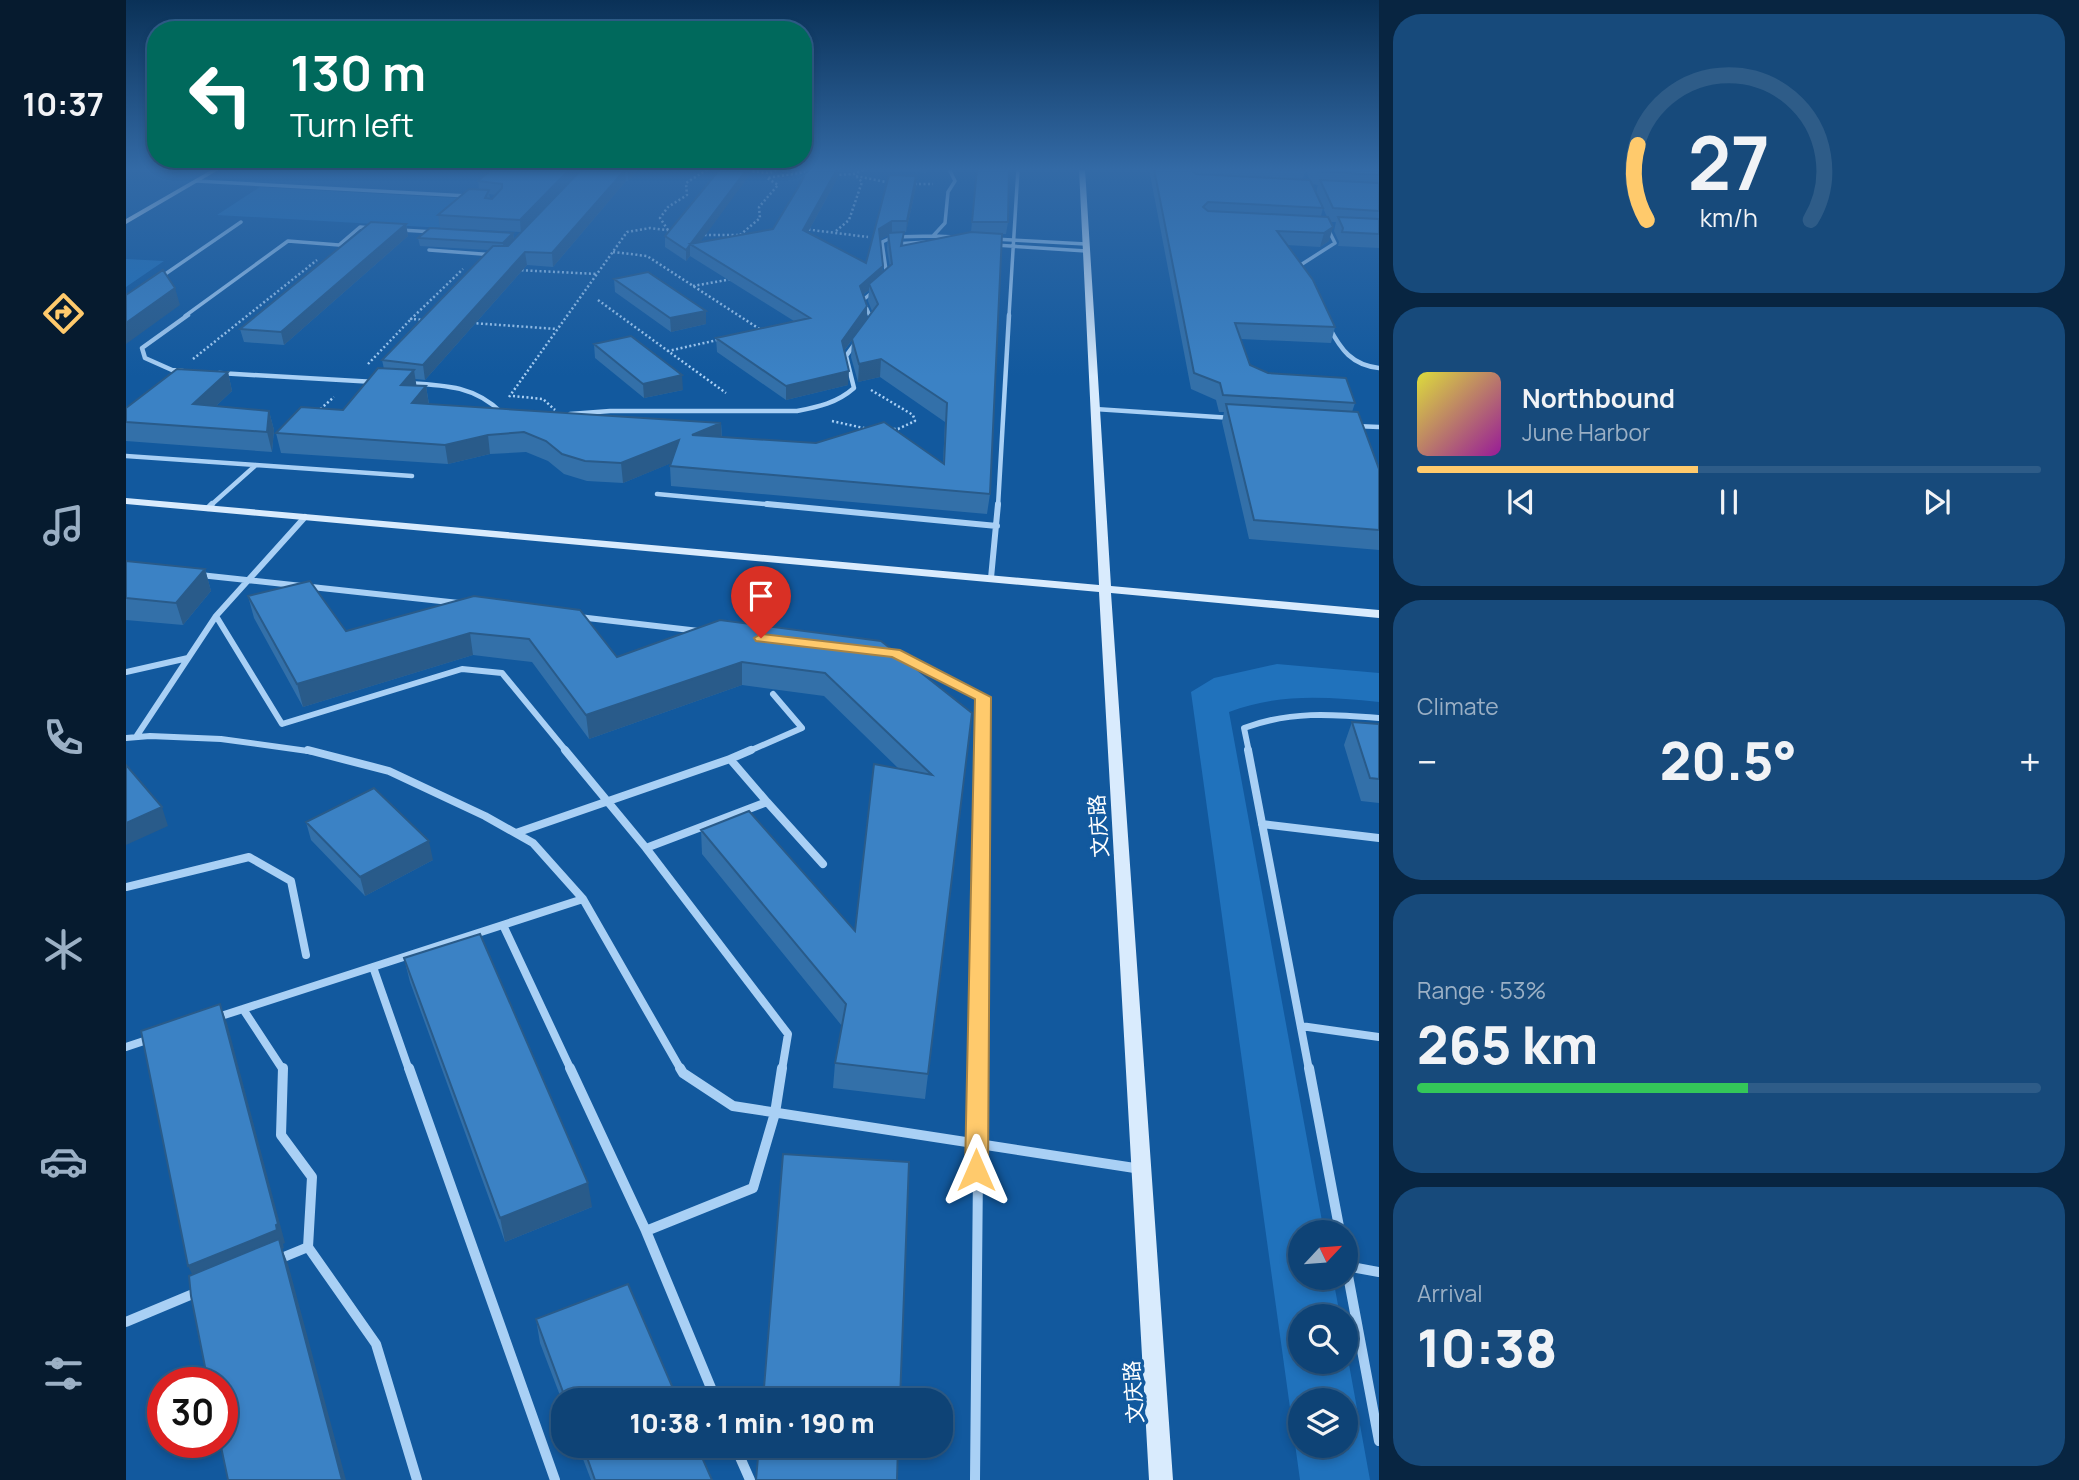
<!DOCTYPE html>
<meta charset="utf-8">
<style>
body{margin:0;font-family:Manrope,"Noto Sans SC",sans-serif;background:#174a7b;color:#f1f3f6;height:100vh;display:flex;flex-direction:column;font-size:26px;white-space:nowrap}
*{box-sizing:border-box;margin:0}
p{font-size:23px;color:#9bb0c5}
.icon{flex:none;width:38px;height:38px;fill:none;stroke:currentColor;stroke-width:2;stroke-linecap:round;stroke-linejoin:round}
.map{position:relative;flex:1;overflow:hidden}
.panel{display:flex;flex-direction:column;gap:14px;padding:14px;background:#082541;width:700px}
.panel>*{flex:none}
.guide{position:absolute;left:21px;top:21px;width:665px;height:147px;border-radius:28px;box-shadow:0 4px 10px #0003,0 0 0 2px #2e5c88;background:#00695c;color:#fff;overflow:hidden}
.needle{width:46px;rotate:64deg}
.buttons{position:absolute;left:1162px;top:1220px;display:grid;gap:14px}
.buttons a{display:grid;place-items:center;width:70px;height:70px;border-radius:50%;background:#0e4376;box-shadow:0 4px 10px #0003,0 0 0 2px #2e5c88;font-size:35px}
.speed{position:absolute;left:21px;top:1367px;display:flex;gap:14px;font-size:35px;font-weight:700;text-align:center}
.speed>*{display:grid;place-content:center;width:91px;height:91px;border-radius:50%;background:#0e4376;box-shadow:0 4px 10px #0003,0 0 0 2px #2e5c88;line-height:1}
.speed .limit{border:10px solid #d22;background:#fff;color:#111}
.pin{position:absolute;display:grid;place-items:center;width:60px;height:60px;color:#fff;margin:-72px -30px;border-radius:50% 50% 50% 0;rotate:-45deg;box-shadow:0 0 7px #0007}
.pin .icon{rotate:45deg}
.me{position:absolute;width:77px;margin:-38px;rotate:0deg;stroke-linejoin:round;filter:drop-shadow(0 0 5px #0008)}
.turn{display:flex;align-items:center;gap:24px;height:147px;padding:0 28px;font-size:32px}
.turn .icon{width:91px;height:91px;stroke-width:2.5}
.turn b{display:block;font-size:49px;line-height:60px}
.big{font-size:52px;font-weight:800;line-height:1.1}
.panel .tile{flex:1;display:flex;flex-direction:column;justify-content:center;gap:10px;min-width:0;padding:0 24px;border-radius:28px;background:#174a7b}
.panel .dial{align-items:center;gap:0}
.dial svg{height:182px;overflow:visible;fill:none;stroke:#2e5c88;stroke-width:7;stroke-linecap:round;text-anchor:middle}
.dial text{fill:#f1f3f6;stroke:none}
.song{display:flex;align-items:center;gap:21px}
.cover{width:84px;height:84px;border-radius:10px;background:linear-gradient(135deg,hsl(60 70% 55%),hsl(300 70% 35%))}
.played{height:7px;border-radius:4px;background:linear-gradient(90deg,#ffca6c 45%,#2e5c88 45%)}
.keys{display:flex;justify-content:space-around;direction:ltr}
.heat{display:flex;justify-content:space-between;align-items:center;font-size:38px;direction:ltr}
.charge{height:10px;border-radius:5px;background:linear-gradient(90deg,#34c759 53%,#2e5c88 0)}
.trip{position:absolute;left:425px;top:1388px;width:402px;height:70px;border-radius:28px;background:#0e4376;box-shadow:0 4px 10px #0003,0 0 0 2px #2e5c88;font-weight:800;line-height:70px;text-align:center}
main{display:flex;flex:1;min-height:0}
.tabs{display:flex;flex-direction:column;width:126px;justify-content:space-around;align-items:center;background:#061b2f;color:#9bb0c5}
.tabs .icon{width:49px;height:49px}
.tabs .on{color:#ffca6c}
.tabs b{font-size:32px;color:#f1f3f6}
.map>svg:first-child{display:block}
.green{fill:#2072bc;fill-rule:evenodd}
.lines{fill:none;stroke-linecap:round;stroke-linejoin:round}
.path{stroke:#a9d0f5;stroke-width:2.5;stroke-dasharray:2 2.5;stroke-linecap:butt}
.street-far4{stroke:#a9d0f5;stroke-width:3.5}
.street-far3{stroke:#a9d0f5;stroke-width:4.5}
.street-far2{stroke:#a9d0f5;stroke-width:6}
.street-far1{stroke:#a9d0f5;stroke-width:8}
.street{stroke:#a9d0f5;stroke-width:10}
.secondary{fill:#d9ebfd;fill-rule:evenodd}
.wall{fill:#3370a9;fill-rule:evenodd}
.shaded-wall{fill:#295b8a}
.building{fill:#3b82c5;stroke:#295b8a;stroke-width:2}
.route{fill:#ffca6c;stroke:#a68346;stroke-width:2}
.labels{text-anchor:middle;stroke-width:7;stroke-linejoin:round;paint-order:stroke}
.street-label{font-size:21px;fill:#fff;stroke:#12599e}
</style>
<main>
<nav class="tabs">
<b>10:37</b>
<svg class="icon on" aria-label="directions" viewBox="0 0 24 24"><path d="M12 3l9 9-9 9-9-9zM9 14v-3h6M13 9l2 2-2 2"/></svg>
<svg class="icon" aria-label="music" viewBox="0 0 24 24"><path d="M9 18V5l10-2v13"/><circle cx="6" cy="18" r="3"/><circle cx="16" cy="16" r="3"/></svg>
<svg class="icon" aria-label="phone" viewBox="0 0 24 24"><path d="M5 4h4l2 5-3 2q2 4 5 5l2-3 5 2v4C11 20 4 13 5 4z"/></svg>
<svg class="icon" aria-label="climate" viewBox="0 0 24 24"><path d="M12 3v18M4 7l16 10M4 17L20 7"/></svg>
<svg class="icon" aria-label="car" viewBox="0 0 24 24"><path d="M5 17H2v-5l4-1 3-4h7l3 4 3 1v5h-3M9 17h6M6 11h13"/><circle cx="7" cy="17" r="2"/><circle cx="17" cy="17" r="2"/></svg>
<svg class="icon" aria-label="filters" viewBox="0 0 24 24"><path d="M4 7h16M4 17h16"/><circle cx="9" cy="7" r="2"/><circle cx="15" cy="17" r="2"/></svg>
</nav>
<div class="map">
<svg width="1253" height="1480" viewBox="0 0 1253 1480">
<rect width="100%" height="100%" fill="#12599e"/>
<path class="green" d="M 134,187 L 365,200 L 335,229 L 91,215 Z
M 0,259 L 38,261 L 0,287 Z
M 1151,664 L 1253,673 L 1253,702 C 1201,697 1152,693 1103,712 L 1198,1232 L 1174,1232 L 1174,1278 L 1207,1278 L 1214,1316 L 1174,1316 L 1174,1362 L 1220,1362 L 1220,1348 L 1244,1480 L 1174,1480 L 1065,692 L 1088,678 ZM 1174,1400 L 1220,1400 L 1220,1446 L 1174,1446 Z"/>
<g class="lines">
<path class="path" d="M 622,171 L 644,173 L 652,169
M 709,175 L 728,174 L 740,169
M 730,176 L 765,183
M 784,184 L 807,184
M 678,229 L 742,237
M 542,230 L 534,218 L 542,207 L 561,195 L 560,183 L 582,169
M 710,231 L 723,220 L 736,182 L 731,177
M 574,235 L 617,235
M 614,235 L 634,218 L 633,207 L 652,185 L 641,178 L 679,172
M 487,252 L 521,256 L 635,330
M 391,270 L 471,274
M 567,286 L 606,279
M 472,300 L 542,351
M 299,320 L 285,319 L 337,269
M 346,323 L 431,329
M 596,339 L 542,351 L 600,393
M 67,359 L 191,260
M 242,364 L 285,319
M 745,390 L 787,415 L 789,421 L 772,429 L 764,429
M 387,396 L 417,399 L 429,410
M 383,397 L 501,232 L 524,228 L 548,231
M 191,412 L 208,397
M 706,421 L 742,429"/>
<path class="street-far4" d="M 823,169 L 829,181 L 822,192 L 819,223 L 807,236 L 830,237
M 71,181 L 342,196
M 275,230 L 308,232
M 867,239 L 960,244
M 768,244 L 801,242
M 869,245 L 960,251
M 303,250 L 369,255
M 1175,270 L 1173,266 L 1209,243 L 1201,227
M 761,277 L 756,242 L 767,237 L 807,236
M 32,279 L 115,222
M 59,316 L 162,241 L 213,245 L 234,227 L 245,228
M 744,316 L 737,300 L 749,290
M 883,316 L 892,169"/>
<path class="street-far3" d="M 744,315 L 746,320 L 744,323
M 1203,327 C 1215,350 1226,365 1253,368
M 57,371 L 46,370 L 19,358 L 16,348 L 62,315
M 93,373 L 249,382
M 282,383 C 319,385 349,386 376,413
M 969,409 L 1106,418
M 444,414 L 484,411 L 671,411 C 692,407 711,403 728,388 L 720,356 L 731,341
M 1229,426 L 1253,427
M 0,456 L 130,465 L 84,506
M 130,465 L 286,476
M 531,494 L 659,506
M 872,506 L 883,315"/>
<path class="street-far2" d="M 641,504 L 871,526
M 82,508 L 86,504
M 179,517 L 90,616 L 156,724 L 336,669 L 376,673 L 441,752
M 74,575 L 333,603
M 865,578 L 872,504
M 453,617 L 573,631
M 766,653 L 857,697 L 856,752
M 0,672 L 62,658
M 10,737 L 90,616
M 0,738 L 24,736 L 95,739 L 189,752
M 621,752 L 676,728 L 647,694
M 1123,752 L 1118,728 C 1164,711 1205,714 1253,718"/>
<path class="street-far1" d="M 182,750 L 263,771 L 359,816 L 407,843 L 457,899 L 555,1070
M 439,750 L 520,848
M 625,750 L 604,759 L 641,802
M 1122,750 L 1183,1070
M 1136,824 L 1253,838
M 390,833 L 604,759
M 0,887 L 123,857 L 165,881 L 180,955
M 377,925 L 445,1070
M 247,967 L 283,1070
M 117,1009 L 157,1070
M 92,1017 L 457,899
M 1175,1026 L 1253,1037
M 0,1047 L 24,1039
M 656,1070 L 662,1034 L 520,848 L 641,802 L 697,864
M 853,1070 L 856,750"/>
<path class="street" d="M 283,1068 L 429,1480
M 444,1068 L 520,1231
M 554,1068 L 557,1073 L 607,1106 L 1015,1169
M 1183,1068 L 1214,1232
M 182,1247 L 250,1344 L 291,1480
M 153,1259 L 182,1247 L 186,1177 L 155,1135 L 157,1068
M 1220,1265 L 1253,1441
M 1220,1266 L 1253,1272
M 0,1322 L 74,1291
M 590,1400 L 520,1231 L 627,1188 L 649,1113 L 656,1068
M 609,1446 L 624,1480
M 849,1480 L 853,1068"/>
<path class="secondary" d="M 87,169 L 94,169 L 0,224 L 0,219 Z
M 953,169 L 959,169 L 985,586 L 1253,610 L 1253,618 L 985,593 L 1047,1480 L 1023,1480 L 973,592 L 0,504 L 0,498 L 973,585 Z"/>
</g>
<path class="wall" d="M 456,169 L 513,169 L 502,181 L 500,181 L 427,267 L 401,265 L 299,380 L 289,379 L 290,386 L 300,386 L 303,404 L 595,423 L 596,437 L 817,463 L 819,422 L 754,377 L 732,382 L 725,357 L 726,340 L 718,351 L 722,385 L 660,400 L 591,352 L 590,338 L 668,321 L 564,256 L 560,261 L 539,247 L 539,236 L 574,242 L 647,229 L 710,181 L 682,232 L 740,263 L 790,176 L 790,187 L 780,232 L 778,232 L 777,246 L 845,232 L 851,169 L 882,222 L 880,234 L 876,234 L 864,494 L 861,514 L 545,486 L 544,466 L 545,463 L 497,483 L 461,481 L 438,474 L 422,461 L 400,452 L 364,454 L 322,464 L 155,453 L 150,433 L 217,410 L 258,369 L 256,360 L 363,250 L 294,246 L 292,238 L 387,233 L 388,240 L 395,232 L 314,228 L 312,215 L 353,189 L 352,181 ZM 363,194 L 370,195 L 366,199 L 364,198 ZM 762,235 L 761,249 L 764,267 L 757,273 L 754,240 ZM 743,290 L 742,301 L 746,311 L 741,319 L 741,306 L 737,295 Z
M 774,169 L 801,169 L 800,173 L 774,171 Z
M 1023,169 L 1178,169 L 1179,171 L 1177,179 L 1190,193 L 1192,185 L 1186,184 L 1179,169 L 1253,169 L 1253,248 L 1212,246 L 1213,242 L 1208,231 L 1210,222 L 1204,222 L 1203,241 L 1194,247 L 1161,245 L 1209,327 L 1205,343 L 1115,339 L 1124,365 L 1142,373 L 1229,403 L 1226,412 L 1253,469 L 1253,550 L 1123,539 L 1096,422 L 1098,412 L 1093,412 L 1090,400 L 1065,389 ZM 1197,208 L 1201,217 L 1195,216 Z
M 280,224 L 282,236 L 158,345 L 118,342 L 114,329 Z
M 488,279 L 580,311 L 580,324 L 545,332 L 489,292 Z
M 468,344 L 557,390 L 518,398 L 469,358 Z
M 102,372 L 106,391 L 90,406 L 143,411 L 148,430 L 146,452 L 0,441 L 0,408 Z
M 0,561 L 79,569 L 85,591 L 57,625 L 0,620 Z
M 122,596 L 220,631 L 348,596 L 491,657 L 594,620 L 846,713 L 799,1099 L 707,1088 L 709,1063 L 716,1026 L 576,854 L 575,830 L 729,931 L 773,769 L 698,696 L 616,685 L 463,739 L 406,662 L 347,655 L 177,707 L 128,618 Z
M 1226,722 L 1253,724 L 1253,803 L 1235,801 L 1218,745 Z
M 180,822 L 307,860 L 239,896 L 185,840 Z
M 278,958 L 466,1207 L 379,1242 L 284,982 Z
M 410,1319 L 552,1400 L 438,1400 L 438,1406 L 414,1343 Z
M 452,1446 L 571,1446 L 586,1480 L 465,1480 Z"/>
<path class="shaded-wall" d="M 444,169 L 456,169 L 395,233 L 394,220 Z
M 503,169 L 513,169 L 502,181 L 502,170 Z
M 621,169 L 628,169 L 570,248 L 564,245 Z
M 711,169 L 715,169 L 710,181 L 677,241 L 677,230 Z
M 499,170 L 500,181 L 427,267 L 426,253 Z
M 790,176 L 790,187 L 780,232 L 781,221 Z
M 766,221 L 766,233 L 752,241 L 753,229 Z
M 280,224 L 282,236 L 158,345 L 155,332 Z
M 1207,227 L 1203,241 L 1194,247 L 1198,233 Z
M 387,233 L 388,241 L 378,251 L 377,243 Z
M 564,245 L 564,256 L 560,261 L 560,250 Z
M 399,252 L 401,265 L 299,380 L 297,365 Z
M 757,266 L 756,278 L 743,284 L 743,290 L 733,298 L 734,286 Z
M 49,288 L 54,305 L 0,344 L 0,323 Z
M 741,306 L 741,319 L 715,355 L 716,341 Z
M 580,311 L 580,324 L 545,332 L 544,318 Z
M 755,359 L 754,377 L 732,382 L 733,364 Z
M 288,370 L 291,389 L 275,385 Z
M 723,371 L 722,385 L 660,400 L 660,386 Z
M 102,372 L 106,391 L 72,423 L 67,404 Z
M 556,375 L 557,390 L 518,398 L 517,384 Z
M 300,386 L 303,405 L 286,403 Z
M 143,411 L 148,430 L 146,452 L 141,432 Z
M 595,423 L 596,442 L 566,435 Z
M 362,435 L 364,454 L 322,464 L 319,445 Z
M 553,440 L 553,460 L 497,483 L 495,463 Z
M 79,569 L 85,591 L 57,625 L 50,603 Z
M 344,633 L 347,655 L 177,707 L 171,684 Z
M 616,662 L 616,685 L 463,739 L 460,715 Z
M 36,807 L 42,826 L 0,845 L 0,823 Z
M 303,841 L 307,860 L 239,896 L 234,877 Z
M 94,1004 L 101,1023 L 159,1243 L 157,1244 L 158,1248 L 156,1249 L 162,1264 L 220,1480 L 216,1480 L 71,1284 L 62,1266 Z
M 462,1183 L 466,1207 L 379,1242 L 374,1218 Z"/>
<path class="building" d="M 366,169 L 444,169 L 394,220 L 312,215 L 343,189 L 363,190 L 359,198 L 366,199 L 376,188 L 376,184 L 352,181 Z
M 456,169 L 503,169 L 499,170 L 426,253 L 399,252 L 297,365 L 256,360 L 367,246 L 382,246 Z
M 594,169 L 621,169 L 560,250 L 539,236 Z
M 682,169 L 711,169 L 677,230 L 740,263 L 763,175 L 790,176 L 781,221 L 766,221 L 753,229 L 757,266 L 734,286 L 741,306 L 716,341 L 723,371 L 660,386 L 590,338 L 684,318 L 564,244 L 647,229 L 673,186 Z
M 851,169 L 883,169 L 882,222 L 846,222 Z
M 1028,169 L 1067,169 L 1066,171 L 1070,174 L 1184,180 L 1197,208 L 1082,202 L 1077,207 L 1082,211 L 1202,217 L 1207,227 L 1198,233 L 1151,231 L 1187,280 L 1209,327 L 1109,323 L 1124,365 L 1142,373 L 1220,378 L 1229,403 L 1097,395 L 1094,383 L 1068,373 Z
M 1124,169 L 1178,169 L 1179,171 Z
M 1188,169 L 1253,169 L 1253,175 L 1189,171 Z
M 1194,180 L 1253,183 L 1253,211 L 1207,208 Z
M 1212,217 L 1253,219 L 1253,234 L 1216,232 L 1217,228 Z
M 245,222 L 280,224 L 155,332 L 114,329 Z
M 304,228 L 387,233 L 377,243 L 292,238 Z
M 778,232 L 775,246 L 845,232 L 876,234 L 864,494 L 544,466 L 553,440 L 495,463 L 459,461 L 436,454 L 420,441 L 398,432 L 362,435 L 319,445 L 150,433 L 175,407 L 217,410 L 252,368 L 288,370 L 275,385 L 300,386 L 286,403 L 595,423 L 566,435 L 690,443 L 758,422 L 818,464 L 821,403 L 755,359 L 733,364 L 726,339 L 752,304 L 743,284 L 766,264 L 762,233 Z
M 37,270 L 49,288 L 0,323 L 0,295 Z
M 522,272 L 580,311 L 544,318 L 488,279 Z
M 505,336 L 556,375 L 517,384 L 468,344 Z
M 51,369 L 102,372 L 67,404 L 143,411 L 141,432 L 0,422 L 0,408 Z
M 1100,404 L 1232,412 L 1253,469 L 1253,530 L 1128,520 Z
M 0,561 L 79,569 L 50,603 L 0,598 Z
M 184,581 L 220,631 L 348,596 L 454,610 L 491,657 L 594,620 L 755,641 L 846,713 L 802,1074 L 709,1063 L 720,1004 L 575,830 L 623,811 L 729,931 L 748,764 L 806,775 L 699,673 L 616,662 L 460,715 L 403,639 L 344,633 L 171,684 L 122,596 Z
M 1226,722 L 1253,724 L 1253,779 L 1244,778 Z
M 0,765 L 36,807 L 0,823 Z
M 248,788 L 303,841 L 234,877 L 180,822 Z
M 354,934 L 462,1183 L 374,1218 L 278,958 Z
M 94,1004 L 152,1224 L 150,1225 L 151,1230 L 62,1266 L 15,1031 Z
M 657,1154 L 783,1162 L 774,1400 L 637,1400 Z
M 153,1239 L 216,1480 L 102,1480 L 94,1442 L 96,1442 L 96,1382 L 82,1382 L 65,1296 L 63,1276 Z
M 502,1284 L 552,1400 L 440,1400 L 410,1319 Z
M 457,1446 L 571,1446 L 586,1480 L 469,1480 Z
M 633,1446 L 772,1446 L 771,1480 L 630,1480 Z"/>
<linearGradient id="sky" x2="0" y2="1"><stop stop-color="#0a3157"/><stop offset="0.45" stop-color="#336aa6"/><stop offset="1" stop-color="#336aa6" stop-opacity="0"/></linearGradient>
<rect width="1253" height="376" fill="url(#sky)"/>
<path class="route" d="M 635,634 L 774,650 L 865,697 L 862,1170 L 858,1177 L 850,1179 L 843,1177 L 839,1170 L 849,699 L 766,657 L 630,641 L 628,638 Z"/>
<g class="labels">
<g class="street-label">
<text transform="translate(973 826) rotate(-94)" y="7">文庆路</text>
<text transform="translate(1008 1392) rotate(-94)" y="7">文庆路</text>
</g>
</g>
</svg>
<div class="buttons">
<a><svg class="needle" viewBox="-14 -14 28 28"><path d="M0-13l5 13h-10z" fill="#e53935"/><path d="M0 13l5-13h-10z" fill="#9bb0c5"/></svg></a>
<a><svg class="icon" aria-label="search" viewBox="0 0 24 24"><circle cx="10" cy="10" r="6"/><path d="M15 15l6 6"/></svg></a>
<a><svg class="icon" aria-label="layers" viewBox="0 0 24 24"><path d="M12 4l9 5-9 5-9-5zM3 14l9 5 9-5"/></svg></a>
</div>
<div class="speed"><div class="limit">30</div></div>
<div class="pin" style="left:635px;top:638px;background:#d93025"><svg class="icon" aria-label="arrive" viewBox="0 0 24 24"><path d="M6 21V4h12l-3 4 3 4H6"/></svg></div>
<svg class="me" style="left:850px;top:1170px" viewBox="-20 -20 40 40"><path d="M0-17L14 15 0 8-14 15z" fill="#ffca6c" stroke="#fff" stroke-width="4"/></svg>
<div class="trip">10:38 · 1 min · 190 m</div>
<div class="guide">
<div class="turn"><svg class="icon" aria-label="left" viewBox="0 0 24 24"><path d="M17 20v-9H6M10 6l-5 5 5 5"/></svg><div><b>130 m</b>Turn left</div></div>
</div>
</div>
<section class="panel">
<div class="tile dial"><svg viewBox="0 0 100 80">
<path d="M14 69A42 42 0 1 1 86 69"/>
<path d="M14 69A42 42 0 0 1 10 36" stroke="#ffca6c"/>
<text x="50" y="56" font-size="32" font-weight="700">27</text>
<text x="50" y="72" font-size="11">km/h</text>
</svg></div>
<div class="tile">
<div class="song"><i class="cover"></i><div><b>Northbound</b><p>June Harbor</p></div></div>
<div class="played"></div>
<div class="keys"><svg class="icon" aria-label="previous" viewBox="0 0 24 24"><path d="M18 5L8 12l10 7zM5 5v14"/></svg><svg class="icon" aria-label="pause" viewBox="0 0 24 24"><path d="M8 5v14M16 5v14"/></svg><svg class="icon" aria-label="next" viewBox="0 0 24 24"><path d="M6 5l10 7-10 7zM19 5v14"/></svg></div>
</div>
<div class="tile"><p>Climate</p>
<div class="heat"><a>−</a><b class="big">20.5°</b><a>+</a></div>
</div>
<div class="tile"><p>Range · 53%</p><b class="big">265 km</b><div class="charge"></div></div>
<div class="tile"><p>Arrival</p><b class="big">10:38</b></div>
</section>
</main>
